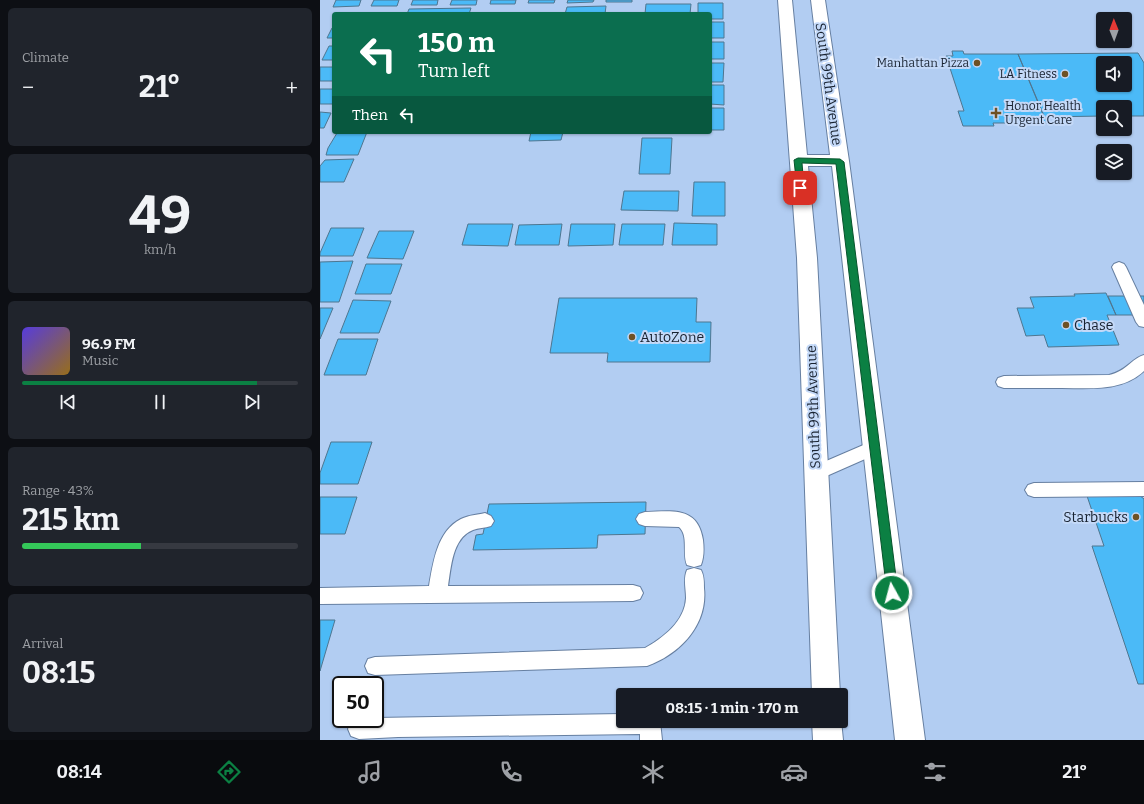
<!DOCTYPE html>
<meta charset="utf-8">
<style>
body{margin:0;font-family:Bitter,serif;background:#20242c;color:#f1f3f6;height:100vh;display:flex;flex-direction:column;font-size:15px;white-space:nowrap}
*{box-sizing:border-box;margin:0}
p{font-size:13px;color:#9ea1a6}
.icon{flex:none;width:22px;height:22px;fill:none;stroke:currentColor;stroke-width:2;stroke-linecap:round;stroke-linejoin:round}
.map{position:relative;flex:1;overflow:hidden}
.drawer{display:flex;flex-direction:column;gap:8px;padding:8px;background:#0d0f14;width:320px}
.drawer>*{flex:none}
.top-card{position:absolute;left:12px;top:12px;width:380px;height:122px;border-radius:4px;box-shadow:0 1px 3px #0004;background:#0b6e4f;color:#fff;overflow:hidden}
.needle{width:26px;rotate:359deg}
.controls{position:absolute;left:776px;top:12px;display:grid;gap:8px}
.controls a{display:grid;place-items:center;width:36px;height:36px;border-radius:4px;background:#171b24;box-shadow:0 1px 3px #0004;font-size:20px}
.speed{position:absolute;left:12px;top:676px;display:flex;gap:8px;font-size:20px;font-weight:700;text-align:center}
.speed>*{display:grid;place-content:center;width:52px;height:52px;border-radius:50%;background:#171b24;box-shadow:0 1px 3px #0004;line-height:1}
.speed .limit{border:2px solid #111;border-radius:6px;background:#fff;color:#111}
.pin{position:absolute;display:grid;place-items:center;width:34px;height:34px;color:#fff;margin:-17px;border-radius:8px;box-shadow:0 2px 6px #0006}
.me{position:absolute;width:44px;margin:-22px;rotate:353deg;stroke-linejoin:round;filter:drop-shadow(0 0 3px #0008)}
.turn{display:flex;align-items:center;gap:14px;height:84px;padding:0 20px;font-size:18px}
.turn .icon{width:52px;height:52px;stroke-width:2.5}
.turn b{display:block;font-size:28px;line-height:34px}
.then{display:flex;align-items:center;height:38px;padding:0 20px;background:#0003;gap:8px;font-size:15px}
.big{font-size:30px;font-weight:700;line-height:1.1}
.drawer .widget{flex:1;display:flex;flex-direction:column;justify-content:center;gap:6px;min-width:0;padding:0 14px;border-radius:6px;background:#20242c}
.drawer .dial{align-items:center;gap:0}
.dial b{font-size:52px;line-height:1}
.song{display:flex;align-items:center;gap:12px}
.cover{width:48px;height:48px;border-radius:6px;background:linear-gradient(135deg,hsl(250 70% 55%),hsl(40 70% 35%))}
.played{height:4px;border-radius:2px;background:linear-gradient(90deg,#0b8043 85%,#363941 85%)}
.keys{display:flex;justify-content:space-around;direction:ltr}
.heat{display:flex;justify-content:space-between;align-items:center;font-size:22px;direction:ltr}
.charge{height:6px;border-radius:3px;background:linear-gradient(90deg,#34c759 43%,#363941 0)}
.trip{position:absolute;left:296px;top:688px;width:232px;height:40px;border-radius:4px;background:#171b24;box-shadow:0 1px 3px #0004;font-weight:700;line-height:40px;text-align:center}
.tabs{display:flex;height:64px;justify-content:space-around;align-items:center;background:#090b0e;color:#9ea1a6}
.tabs .icon{width:28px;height:28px}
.tabs .active{color:#0b8043}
.tabs b{font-size:18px;color:#f1f3f6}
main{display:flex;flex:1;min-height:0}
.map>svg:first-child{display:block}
.building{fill:#4bbaf7;stroke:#4e7690;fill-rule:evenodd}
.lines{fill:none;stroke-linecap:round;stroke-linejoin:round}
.service-casing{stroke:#667fa1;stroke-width:2}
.secondary-casing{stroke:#667fa1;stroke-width:2}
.service{fill:#fff;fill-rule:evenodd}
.secondary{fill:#fff;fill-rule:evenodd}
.route{fill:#0b8043;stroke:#07532c}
.poi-dot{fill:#6e5124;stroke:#c4d9f8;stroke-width:1.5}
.labels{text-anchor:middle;stroke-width:4;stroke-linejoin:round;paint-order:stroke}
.far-poi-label{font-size:12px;fill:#182230;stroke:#c4d9f8;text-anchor:end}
.street-label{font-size:14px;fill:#182230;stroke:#c4d9f8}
.poi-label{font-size:14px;fill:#182230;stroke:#c4d9f8;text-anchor:start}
</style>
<main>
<section class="drawer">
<div class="widget"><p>Climate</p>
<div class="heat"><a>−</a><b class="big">21°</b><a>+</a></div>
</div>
<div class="widget dial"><b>49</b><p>km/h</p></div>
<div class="widget">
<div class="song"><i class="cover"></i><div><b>96.9 FM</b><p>Music</p></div></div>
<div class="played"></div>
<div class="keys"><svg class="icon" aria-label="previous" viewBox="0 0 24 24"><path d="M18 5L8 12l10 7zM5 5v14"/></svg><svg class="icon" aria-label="pause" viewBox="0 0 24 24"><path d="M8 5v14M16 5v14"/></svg><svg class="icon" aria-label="next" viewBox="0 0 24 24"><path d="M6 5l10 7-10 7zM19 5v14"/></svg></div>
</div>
<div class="widget"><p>Range · 43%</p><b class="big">215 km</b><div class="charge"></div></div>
<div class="widget"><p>Arrival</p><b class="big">08:15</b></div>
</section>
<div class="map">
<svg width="824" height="740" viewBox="0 0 824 740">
<rect width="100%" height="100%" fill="#b2cdf2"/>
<path class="building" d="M 16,0 L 41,0 L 39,6 L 13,7 Z
M 54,0 L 79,0 L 77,6 L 51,6 Z
M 93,0 L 118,0 L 117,5 L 91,5 Z
M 132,0 L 157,0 L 156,5 L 130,5 Z
M 171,0 L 196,0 L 195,4 L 170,4 Z
M 209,0 L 235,0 L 234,3 L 208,3 Z
M 248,0 L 274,0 L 273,2 L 247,3 Z
M 286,0 L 312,0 L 312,2 L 286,2 Z
M 378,3 L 403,3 L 403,19 L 390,19 L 390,14 L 378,14 Z
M 326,4 L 371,4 L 370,14 L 325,14 Z
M 286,6 L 285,14 L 245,14 L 247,7 Z
M 151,8 L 149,14 L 87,14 L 89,9 Z
M 390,22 L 404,22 L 404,38 L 390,38 Z
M 12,28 L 14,28 L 14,38 L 7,38 Z
M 390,42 L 404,42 L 404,59 L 390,59 Z
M 9,46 L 14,46 L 14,60 L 2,60 Z
M 632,51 L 643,51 L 644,54 L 698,54 L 727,123 L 673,123 L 674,126 L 643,126 L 638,111 L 644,111 L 626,56 L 633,56 Z
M 818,53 L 824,63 L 824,116 L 805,116 L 805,107 L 783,107 L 783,116 L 724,117 L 698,54 ZM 783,63 L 805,63 L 805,85 L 783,85 Z
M 390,63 L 404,63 L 403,82 L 390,82 Z
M 0,67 L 14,67 L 14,81 L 0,81 Z
M 390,85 L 404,85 L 404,105 L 390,104 Z
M 0,89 L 14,89 L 14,104 L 0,104 Z
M 390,108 L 404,108 L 404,130 L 390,130 Z
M 0,112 L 11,113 L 4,128 L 0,128 Z
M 47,132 L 38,155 L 6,155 L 8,148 L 17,133 Z
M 211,132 L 243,132 L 241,140 L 209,141 Z
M 322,138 L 352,138 L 350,174 L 319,174 Z
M 34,159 L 24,182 L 0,182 L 0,166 L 5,160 Z
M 374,182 L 405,182 L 405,216 L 372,216 Z
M 304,191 L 359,191 L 358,211 L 301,210 Z
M 354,223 L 397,224 L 397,245 L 352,245 Z
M 148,224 L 193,224 L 188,246 L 142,245 Z
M 242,224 L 239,245 L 195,245 L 199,225 Z
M 251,224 L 295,224 L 293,245 L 248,246 Z
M 302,224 L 345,224 L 343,245 L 299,245 Z
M 11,228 L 44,228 L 33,256 L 0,256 L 0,253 Z
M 59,231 L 94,231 L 83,259 L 47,258 Z
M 33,261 L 19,302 L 0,302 L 0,262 Z
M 46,264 L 82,264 L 71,294 L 35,294 Z
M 786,293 L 796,315 L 787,315 L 799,345 L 728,347 L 724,335 L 706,336 L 697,308 L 714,308 L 710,297 L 755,296 L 754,294 Z
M 788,296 L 824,296 L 824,315 L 796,315 Z
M 239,298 L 377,298 L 376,322 L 391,322 L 390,362 L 287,362 L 288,353 L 230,353 Z
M 33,300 L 71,301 L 59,333 L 20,333 Z
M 0,308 L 13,308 L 0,339 Z
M 18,339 L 58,339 L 46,375 L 4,375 Z
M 11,442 L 52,442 L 38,484 L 0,484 L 0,473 Z
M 819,495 L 824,499 L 824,684 L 818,684 L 772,546 L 784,546 L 767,496 Z
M 0,497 L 37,497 L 25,534 L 0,534 Z
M 326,502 L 325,534 L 278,535 L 277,548 L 153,550 L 156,535 L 163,534 L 169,504 Z
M 0,620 L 15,620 L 0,671 Z"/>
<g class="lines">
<g class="service-casing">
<path id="service" d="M 799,262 L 804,264 L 806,267 L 824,305 L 824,327 L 819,326 L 816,322 L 792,267 L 794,264 Z
M 824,355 L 824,371 C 802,392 770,388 742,388 C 723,388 703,388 684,388 L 678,386 L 676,382 L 678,378 L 684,376 L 789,375 C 807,371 811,359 824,355 Z
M 555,440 L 561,442 L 564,447 L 561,452 L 502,478 L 496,480 L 490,478 L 487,473 L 490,468 Z
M 824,482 L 824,496 L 714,497 L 708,495 L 705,490 L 708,485 L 714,483 Z
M 325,512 C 352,511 378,506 383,540 C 384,549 384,557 381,565 L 374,567 L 367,565 C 362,553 369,536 359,527 L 325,526 L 319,524 L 316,519 L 319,514 Z
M 165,513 L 171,516 L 174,521 L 171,526 C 165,528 158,528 153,530 C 132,538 131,568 128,586 L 313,585 L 320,587 L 323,593 L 320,599 L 313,601 L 0,604 L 0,588 L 109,586 C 113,563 117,531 141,519 C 149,515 157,515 165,513 Z
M 374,568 L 381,570 C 384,576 384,581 384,588 C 388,625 360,654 327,666 L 55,675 L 48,673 L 45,666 L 48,659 L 55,657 L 325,648 C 343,638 365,621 366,598 C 366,588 363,579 367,570 Z
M 303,714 L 303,721 L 340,721 L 342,740 L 320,740 L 320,734 L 78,737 L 39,739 L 31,736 L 28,729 L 31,722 L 38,719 L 55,718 Z"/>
</g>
<g class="secondary-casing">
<path id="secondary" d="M 458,0 L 472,0 L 487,155 L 510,155 L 491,0 L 505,0 L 529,161 L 605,740 L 575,740 L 512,166 L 488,166 L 497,258 L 520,695 L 492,695 L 477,258 Z
M 521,720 L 523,740 L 493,740 L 492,721 L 521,721 Z"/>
</g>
<use href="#service" class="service"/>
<use href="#secondary" class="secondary"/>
</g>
<path class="route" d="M 478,158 L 520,159 L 524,162 L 578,593 L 576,597 L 572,598 L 568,597 L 567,593 L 516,164 L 482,163 L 484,188 L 480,190 L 477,188 L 474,160 Z"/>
<g class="poi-dot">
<circle cx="657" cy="63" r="4"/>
<circle cx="745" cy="74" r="4"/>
<path d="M674 107h4v4h4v4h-4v4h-4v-4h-4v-4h4z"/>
<circle cx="746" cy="325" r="4"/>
<circle cx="312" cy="337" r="4"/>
<circle cx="816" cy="517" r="4"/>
</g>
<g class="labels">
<g class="far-poi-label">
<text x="649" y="67">Manhattan Pizza</text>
<text x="737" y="78">LA Fitness</text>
<text x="685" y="110" text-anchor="start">Honor Health<tspan x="685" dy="14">Urgent Care</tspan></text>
</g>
<g class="street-label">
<text transform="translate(509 84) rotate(82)" y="5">South 99th Avenue</text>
<text transform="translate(493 407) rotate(-92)" y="5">South 99th Avenue</text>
</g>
<g class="poi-label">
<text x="754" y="330">Chase</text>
<text x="320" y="342">AutoZone</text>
<text x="808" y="522" text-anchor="end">Starbucks</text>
</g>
</g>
</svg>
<div class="controls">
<a><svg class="needle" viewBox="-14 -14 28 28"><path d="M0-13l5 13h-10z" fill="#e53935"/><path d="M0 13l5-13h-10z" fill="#9ea1a6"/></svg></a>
<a><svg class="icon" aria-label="sound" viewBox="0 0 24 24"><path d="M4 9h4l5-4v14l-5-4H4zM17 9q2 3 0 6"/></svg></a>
<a><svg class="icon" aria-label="search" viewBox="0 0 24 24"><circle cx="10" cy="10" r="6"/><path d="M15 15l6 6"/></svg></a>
<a><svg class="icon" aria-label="layers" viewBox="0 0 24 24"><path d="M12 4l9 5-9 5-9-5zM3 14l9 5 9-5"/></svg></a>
</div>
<div class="speed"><div class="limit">50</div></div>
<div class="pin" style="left:480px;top:188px;background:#d93025"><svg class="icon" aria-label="arrive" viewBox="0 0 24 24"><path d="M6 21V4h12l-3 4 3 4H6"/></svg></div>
<svg class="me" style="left:572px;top:593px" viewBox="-20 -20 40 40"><circle r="17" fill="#0b8043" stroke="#fff" stroke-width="3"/><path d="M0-11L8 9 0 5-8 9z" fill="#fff"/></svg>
<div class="trip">08:15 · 1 min · 170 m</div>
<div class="top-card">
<div class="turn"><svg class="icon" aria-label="left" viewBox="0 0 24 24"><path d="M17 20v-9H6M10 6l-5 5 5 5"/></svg><div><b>150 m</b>Turn left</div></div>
<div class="then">Then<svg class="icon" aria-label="left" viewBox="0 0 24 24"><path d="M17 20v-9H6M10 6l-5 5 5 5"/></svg></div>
</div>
</div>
</main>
<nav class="tabs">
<b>08:14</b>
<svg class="icon active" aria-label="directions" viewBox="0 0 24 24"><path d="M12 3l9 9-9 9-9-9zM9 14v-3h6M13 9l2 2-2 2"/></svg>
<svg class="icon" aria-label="music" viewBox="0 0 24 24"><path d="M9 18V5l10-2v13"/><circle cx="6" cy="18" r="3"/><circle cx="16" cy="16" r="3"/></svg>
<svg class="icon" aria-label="phone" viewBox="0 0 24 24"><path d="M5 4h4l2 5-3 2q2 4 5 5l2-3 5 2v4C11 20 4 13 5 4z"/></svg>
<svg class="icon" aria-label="climate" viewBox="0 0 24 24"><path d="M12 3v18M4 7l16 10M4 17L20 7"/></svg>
<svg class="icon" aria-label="car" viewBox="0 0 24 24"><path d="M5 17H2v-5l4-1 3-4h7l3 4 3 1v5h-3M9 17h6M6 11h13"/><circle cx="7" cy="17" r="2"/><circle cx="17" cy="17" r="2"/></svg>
<svg class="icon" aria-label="filters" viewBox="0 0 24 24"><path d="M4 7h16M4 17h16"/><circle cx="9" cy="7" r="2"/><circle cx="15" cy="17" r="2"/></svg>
<b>21°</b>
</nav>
